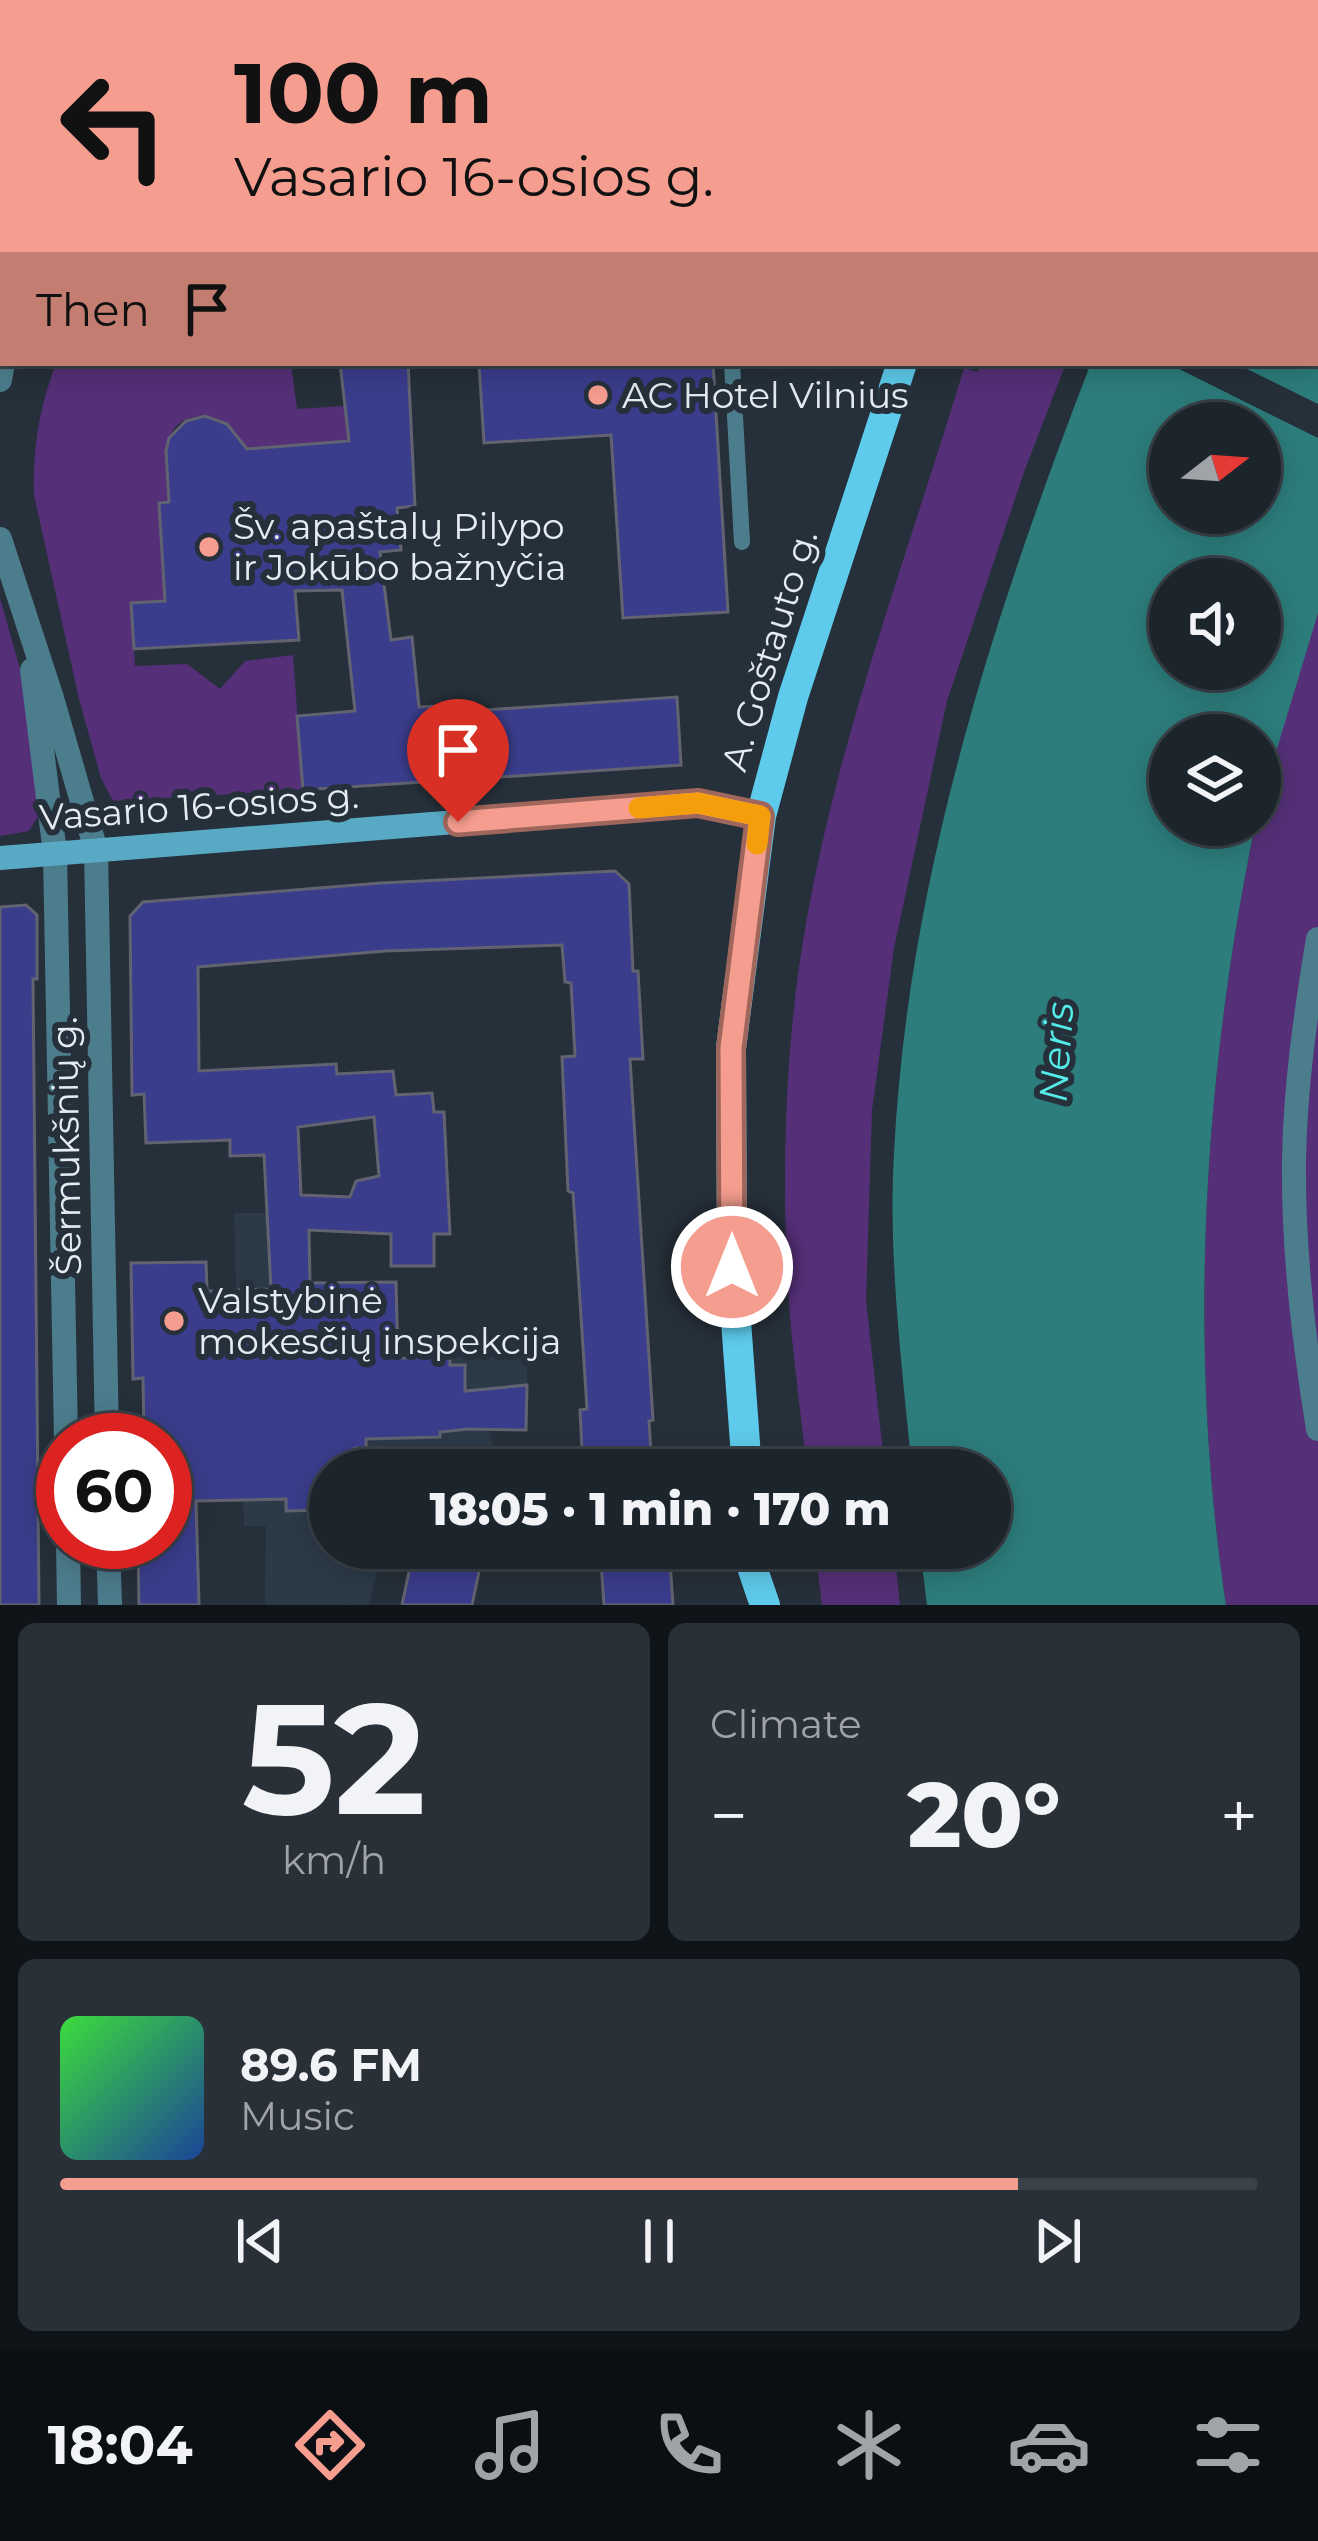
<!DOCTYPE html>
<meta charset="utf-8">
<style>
body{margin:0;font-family:Montserrat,sans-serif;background:#293038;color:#f1f3f6;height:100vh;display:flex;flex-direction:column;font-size:45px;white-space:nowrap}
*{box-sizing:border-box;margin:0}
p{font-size:39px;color:#a0a4a9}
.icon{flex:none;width:66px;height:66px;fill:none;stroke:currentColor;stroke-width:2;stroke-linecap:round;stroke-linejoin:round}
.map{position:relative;height:1605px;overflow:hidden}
.details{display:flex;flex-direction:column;gap:18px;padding:18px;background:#0f1418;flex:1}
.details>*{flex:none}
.guide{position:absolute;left:0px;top:0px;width:1320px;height:366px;box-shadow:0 6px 30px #0003,0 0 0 3px #3a4148;background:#f59d8e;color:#111;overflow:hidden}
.needle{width:78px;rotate:73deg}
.fabs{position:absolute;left:1149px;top:402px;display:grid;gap:24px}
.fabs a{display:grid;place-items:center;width:132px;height:132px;border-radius:50%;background:#1c242c;box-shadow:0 6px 30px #0003,0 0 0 3px #3a4148;font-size:60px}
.speed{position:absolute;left:36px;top:1413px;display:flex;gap:24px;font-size:60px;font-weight:700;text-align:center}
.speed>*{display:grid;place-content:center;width:156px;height:156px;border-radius:50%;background:#1c242c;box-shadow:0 6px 30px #0003,0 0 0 3px #3a4148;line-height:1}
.speed .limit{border:18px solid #d22;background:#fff;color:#111}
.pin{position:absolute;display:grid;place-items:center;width:102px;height:102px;color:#fff;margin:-123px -51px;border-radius:50% 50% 50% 0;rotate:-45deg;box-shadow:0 0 12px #0007}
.pin .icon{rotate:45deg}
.me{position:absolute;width:132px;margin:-66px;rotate:0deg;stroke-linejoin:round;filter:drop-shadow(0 0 9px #0008)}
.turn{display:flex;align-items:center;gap:42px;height:252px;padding:0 36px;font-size:54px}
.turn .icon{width:156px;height:156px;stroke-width:2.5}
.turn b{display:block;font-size:84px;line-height:102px}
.then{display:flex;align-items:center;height:114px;padding:0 36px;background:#0003;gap:24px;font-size:45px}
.big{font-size:90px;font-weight:800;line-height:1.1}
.details .card{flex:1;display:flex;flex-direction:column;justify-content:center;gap:18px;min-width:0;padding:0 42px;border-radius:18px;background:#293038}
.details .dial{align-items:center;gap:0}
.dial b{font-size:156px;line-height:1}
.song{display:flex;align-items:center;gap:36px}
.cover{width:144px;height:144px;border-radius:18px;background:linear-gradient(135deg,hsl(120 70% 55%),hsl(220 70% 35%))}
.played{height:12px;border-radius:6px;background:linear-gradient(90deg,#f59d8e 80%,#3a4148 80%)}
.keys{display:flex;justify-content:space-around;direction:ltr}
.heat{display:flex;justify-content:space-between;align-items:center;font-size:66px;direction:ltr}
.details .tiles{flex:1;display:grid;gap:18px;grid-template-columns:1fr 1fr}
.card:last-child{grid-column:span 2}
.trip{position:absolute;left:309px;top:1449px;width:702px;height:120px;border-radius:60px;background:#1c242c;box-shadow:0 6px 30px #0003,0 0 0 3px #3a4148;font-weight:800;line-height:120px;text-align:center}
.menu{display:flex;height:192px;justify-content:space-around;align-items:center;background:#0b0e12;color:#a0a4a9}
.menu .icon{width:84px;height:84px}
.menu .selected{color:#f59d8e}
.menu b{font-size:54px;color:#f1f3f6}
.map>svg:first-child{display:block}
.built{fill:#2c3a48}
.green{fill:#553078}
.water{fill:#2c7d7c;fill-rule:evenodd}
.pier{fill:#26303a}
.building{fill:#3a3d8c;stroke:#616371;stroke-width:3;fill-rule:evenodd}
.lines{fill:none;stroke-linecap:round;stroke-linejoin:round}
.service{stroke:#4c7d8d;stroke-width:16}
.minor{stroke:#4c7d8d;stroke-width:24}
.secondary{stroke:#58a9c3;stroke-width:24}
.primary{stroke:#5ecbec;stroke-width:30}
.route-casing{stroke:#9f665c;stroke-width:30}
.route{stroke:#f59d8e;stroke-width:21}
.slow{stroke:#f59e0b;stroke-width:21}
.poi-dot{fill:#f59d8e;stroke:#26303a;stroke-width:4.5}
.labels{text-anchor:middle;stroke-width:12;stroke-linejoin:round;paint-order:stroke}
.poi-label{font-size:36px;fill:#e4ebf1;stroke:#26303a;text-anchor:start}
.street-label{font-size:36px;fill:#e4ebf1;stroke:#26303a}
.water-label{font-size:39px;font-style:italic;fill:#53ece9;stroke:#26303a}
</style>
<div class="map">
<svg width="1318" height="1605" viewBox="0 0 1318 1605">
<rect width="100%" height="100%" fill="#26303a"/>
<path class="built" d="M 234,1213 L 269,1213 L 271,1289 L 236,1290 Z
M 528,1333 L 527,1385 L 490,1389 L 489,1429 L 499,1470 L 330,1470 L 330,1548 L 383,1548 L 369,1605 L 265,1605 L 266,1526 L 244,1526 L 243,1500 L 212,1501 L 210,1372 L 319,1359 L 462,1357 L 462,1334 Z"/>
<path class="green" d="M 0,0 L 202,3 L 3,3 L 0,335 Z
M 536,0 L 926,0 L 931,3 L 543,3 Z
M 56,363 L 291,363 L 297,409 L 345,406 L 349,441 L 243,449 C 230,413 177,401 167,445 C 163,462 168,485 169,502 L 159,504 L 165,601 L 131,603 L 135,666 L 187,664 L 220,689 L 245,661 L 293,655 L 303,790 L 113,801 L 101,778 L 79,699 L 34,495 C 32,448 40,407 56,363 Z
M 983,363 L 1066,363 L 1024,472 L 947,701 L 894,948 L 872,1110 L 866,1300 L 885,1470 L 807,1470 C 800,1404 790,1337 787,1271 C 782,1155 786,1032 807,918 C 841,729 909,551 964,368 L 977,372 Z
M 0,598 L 27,694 L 40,813 L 29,831 L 0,836 Z
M 1318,613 L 1318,1605 L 1226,1605 C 1187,1346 1203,1080 1255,825 L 1260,825 C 1260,770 1298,666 1318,613 Z
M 815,1548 L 894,1548 L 900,1605 L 822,1605 Z"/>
<path class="water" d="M 1270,0 L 1318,0 L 1318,613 L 1260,805 L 1260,735 L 1170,735 L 1170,825 L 1255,825 C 1203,1080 1187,1346 1226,1605 L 927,1605 L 920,1548 L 990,1548 L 990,1470 L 912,1470 C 902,1365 888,1258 894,1153 C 908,878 993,617 1091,363 L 1317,363 L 1317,3 L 1268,3 ZM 1170,423 L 1260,423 L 1260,513 L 1170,513 ZM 1170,579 L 1260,579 L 1260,669 L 1170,669 Z"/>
<path class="pier" d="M 1167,363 L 1235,363 L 1318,404 L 1318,438 Z"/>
<path class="building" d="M 340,363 L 408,363 L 415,506 L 397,508 L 401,550 L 380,552 L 391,640 L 412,637 L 419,707 L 440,706 L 440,713 L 677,697 L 681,765 L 303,790 L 297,716 L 355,711 L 342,590 L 295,591 L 299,640 L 134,649 L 131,603 L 165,601 L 159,503 L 169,502 L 166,451 L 169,438 L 186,421 L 205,416 L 227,424 L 247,449 L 349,441 Z
M 479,363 L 713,363 L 728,612 L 623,618 L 611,435 L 484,443 Z
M 615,871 L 629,884 L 633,971 L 638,971 L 643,1059 L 630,1059 L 653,1420 L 649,1421 L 652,1470 L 583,1470 L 580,1410 L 587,1409 L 573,1193 L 568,1191 L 562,1057 L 575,1056 L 571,983 L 565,982 L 562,945 L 385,951 L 198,967 L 199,1071 L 336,1064 L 337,1074 L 393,1071 L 396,1095 L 432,1093 L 434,1112 L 444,1112 L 450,1234 L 434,1234 L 434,1266 L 391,1266 L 391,1234 L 309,1230 L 310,1283 L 396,1282 L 398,1358 L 450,1357 L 450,1365 L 465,1365 L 465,1391 L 527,1385 L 526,1430 L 468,1429 L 440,1432 L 440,1437 L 366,1439 L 366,1448 L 355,1448 L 355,1460 L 346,1460 L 347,1470 L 330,1470 L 330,1498 L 322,1498 L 323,1510 L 286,1511 L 286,1499 L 196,1501 L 199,1605 L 139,1605 L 138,1542 L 165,1542 L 165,1440 L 144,1440 L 143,1378 L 133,1379 L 131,1263 L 206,1262 L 207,1291 L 271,1289 L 264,1155 L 230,1156 L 230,1140 L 146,1143 L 144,1094 L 132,1095 L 130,916 L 143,902 L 381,883 ZM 374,1117 L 379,1176 L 356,1181 L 350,1197 L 301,1195 L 298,1127 Z
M 26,905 L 37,915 L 37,979 L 33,979 L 39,1605 L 0,1605 L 0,907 Z
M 414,1548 L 484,1548 L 472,1605 L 402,1605 Z
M 600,1548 L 669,1548 L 673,1605 L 604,1605 Z"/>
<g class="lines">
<path class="service" d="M 732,363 L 742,542"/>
<path class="minor" d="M 969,0 L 974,3
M 284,3 L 286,0
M 0,380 L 3,363
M 0,539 L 52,698 L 96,850 L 107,1440
M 32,670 L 55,853 L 66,1440
M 1318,939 C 1306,1011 1295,1087 1294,1161 C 1293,1251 1304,1341 1318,1429
M 68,1542 L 69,1605
M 108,1542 L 110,1605"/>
<path class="secondary" d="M 0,858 L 698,803 L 761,816"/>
<path class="primary" d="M 381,0 L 388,3
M 1055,3 L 1057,0
M 747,1470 L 732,1267 L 731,1048 L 761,816 L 793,697 L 902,363
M 752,1548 L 753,1570 L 765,1605"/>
</g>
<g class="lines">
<g class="route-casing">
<path id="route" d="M 458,822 L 698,803 L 760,816 L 731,1048 L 732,1267"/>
</g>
<use href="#route" class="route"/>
<path class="slow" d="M 639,808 L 698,803 L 760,816 L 757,844"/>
</g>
<g class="poi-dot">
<circle cx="598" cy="395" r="12"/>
<circle cx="209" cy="547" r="12"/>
<circle cx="174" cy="1321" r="12"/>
</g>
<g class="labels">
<g class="poi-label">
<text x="622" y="408">AC Hotel Vilnius</text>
<text x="233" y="539">Šv. apaštalų Pilypo<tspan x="233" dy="41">ir Jokūbo bažnyčia</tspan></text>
<text x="198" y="1313">Valstybinė<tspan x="198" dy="41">mokesčių inspekcija</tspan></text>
</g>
<g class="street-label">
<text transform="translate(769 650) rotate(-73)" y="13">A. Goštauto g.</text>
<text transform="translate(199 806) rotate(-4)" y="13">Vasario 16-osios g.</text>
<text transform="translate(66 1146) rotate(-91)" y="13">Šermukšnių g.</text>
</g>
<g class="water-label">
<text transform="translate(1056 1052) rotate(-86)" y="14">Neris</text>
</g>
</g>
</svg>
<div class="fabs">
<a><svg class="needle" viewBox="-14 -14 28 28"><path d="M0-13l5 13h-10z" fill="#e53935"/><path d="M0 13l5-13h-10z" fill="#a0a4a9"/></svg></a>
<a><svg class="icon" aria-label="sound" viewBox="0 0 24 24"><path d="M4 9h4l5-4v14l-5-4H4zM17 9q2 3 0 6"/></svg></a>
<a><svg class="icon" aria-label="layers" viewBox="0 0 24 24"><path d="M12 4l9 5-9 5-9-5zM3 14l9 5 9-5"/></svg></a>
</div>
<div class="speed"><div class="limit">60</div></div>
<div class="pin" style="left:458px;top:822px;background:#d93025"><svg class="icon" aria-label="arrive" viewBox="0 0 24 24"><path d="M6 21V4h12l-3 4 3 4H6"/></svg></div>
<svg class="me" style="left:732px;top:1267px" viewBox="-20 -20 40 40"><circle r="17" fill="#f59d8e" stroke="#fff" stroke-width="3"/><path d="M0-11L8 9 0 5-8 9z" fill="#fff"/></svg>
<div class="trip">18:05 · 1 min · 170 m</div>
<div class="guide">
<div class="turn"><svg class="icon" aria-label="left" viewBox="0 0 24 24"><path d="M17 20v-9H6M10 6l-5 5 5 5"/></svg><div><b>100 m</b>Vasario 16-osios g.</div></div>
<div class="then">Then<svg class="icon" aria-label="arrive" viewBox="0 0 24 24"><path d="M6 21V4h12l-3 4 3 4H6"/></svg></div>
</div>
</div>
<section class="details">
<div class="tiles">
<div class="card dial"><b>52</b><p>km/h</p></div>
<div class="card"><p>Climate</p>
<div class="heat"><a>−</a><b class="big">20°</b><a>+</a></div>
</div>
<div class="card">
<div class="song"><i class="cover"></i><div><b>89.6 FM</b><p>Music</p></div></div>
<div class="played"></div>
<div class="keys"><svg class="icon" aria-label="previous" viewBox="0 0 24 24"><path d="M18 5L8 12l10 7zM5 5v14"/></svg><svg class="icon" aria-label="pause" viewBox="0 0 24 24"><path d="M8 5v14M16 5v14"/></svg><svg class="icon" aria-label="next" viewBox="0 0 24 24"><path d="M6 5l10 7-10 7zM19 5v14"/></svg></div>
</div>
</div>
</section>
<nav class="menu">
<b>18:04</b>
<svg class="icon selected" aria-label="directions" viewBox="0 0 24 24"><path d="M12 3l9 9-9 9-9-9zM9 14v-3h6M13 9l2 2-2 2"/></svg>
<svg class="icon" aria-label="music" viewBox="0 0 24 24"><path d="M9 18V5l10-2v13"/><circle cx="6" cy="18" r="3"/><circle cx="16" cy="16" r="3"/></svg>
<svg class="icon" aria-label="phone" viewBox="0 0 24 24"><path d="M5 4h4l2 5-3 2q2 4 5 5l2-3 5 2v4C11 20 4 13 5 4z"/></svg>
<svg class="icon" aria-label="climate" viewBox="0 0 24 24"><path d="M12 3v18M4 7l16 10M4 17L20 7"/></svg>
<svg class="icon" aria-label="car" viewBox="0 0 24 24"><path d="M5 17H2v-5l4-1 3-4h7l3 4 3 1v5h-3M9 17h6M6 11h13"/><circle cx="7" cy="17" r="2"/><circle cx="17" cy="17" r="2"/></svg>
<svg class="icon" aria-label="filters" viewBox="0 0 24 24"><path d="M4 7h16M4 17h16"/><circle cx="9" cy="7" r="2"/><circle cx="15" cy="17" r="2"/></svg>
</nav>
